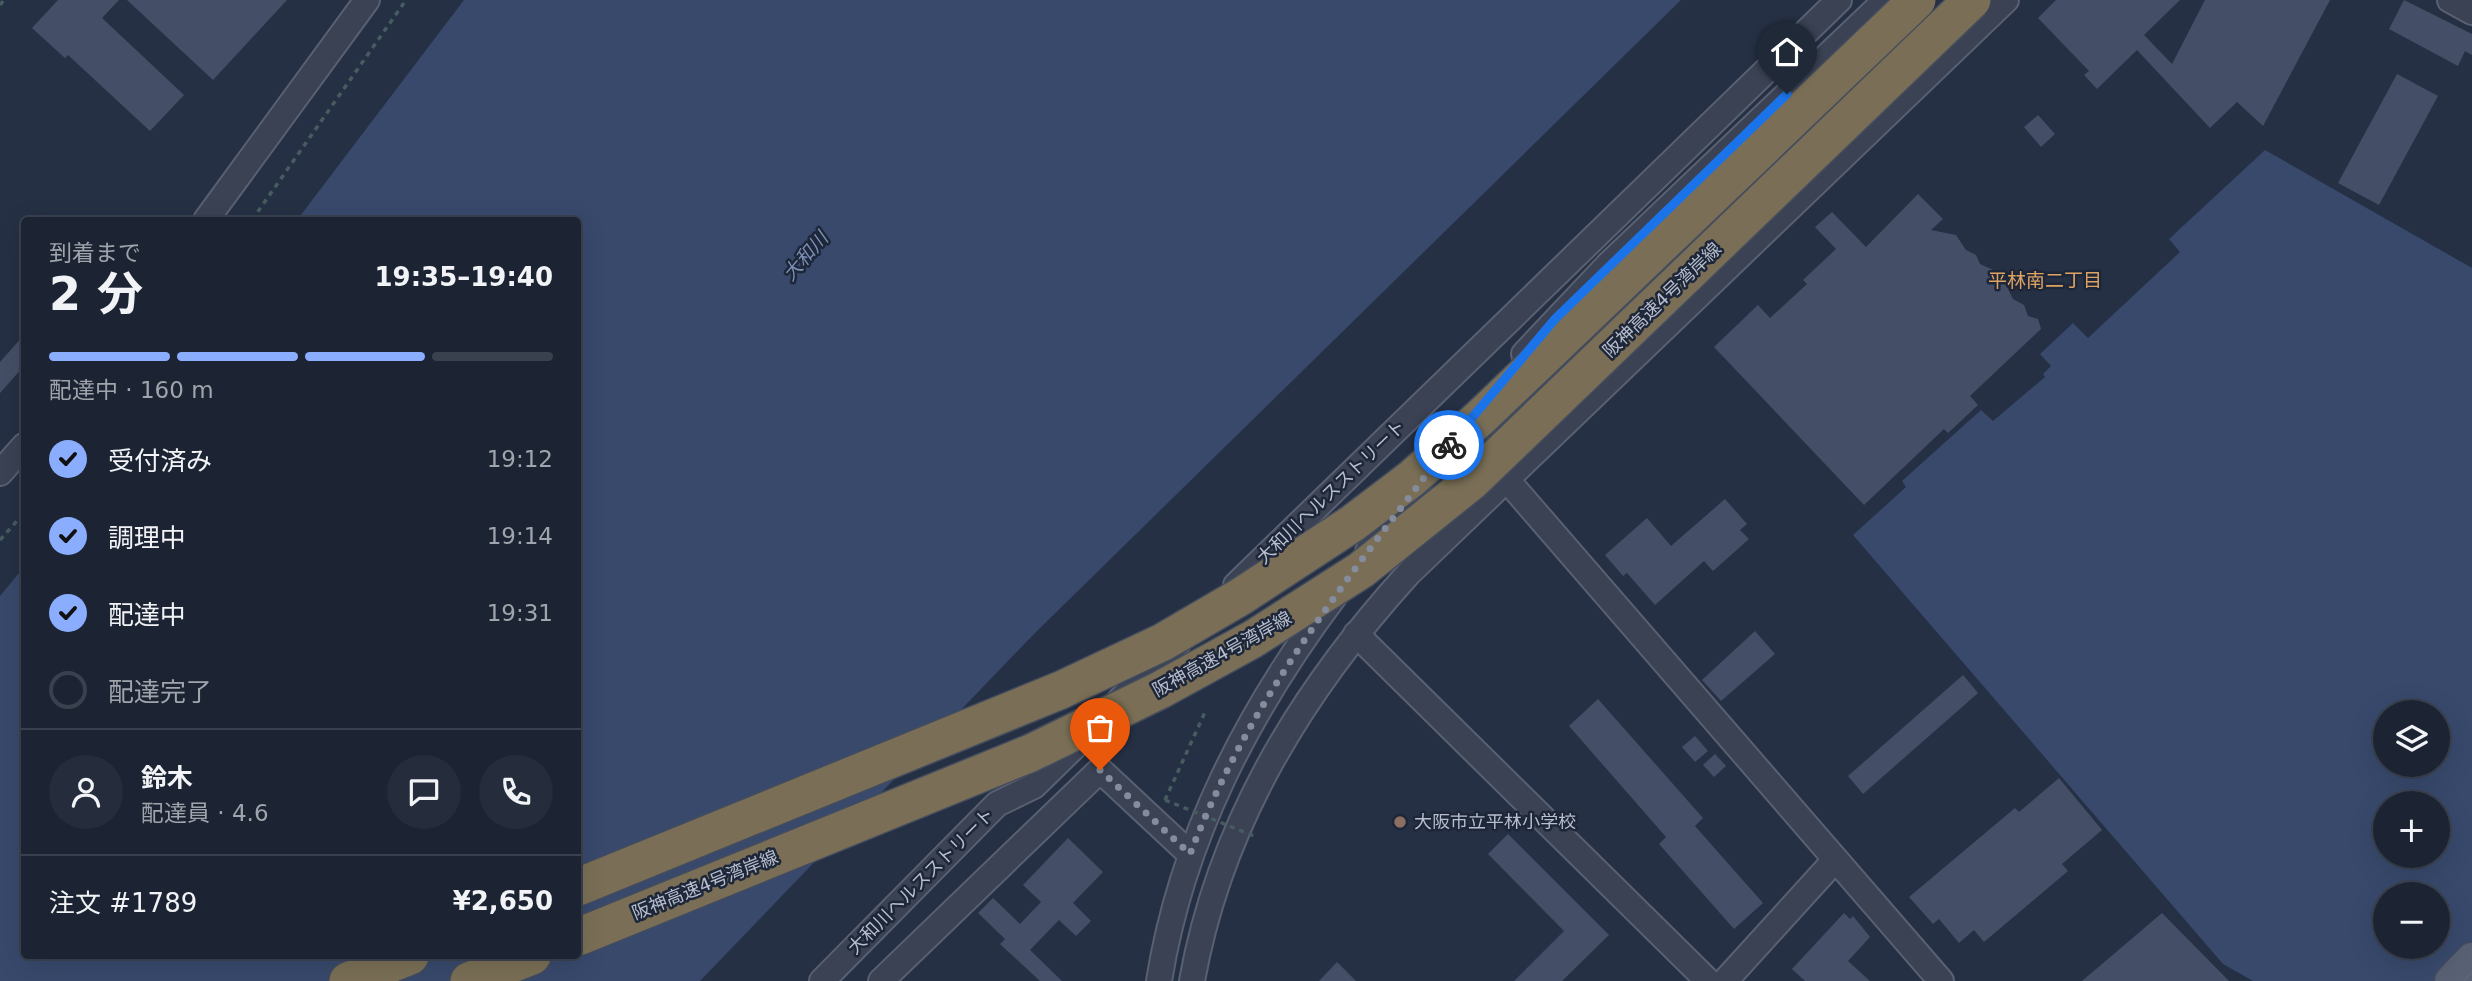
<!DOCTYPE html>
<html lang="ja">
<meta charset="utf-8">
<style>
body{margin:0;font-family:"DejaVu Sans","Noto Sans JP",sans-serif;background:#252c3b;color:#f1f3f6;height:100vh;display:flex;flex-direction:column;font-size:26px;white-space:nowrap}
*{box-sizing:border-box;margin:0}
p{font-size:23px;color:#a0a4ac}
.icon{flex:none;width:38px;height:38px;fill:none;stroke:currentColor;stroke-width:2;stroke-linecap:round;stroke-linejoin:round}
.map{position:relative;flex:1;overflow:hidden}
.side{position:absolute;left:21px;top:217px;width:560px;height:742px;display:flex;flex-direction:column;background:#1c2433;border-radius:7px;box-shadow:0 7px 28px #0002,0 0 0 2px #3a414e}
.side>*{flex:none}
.tools{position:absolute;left:2373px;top:700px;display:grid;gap:14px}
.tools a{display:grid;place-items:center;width:77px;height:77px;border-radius:50%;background:#1c2433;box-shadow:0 7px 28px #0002,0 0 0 2px #3a414e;font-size:35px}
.pin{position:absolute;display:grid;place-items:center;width:60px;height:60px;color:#fff;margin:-72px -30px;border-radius:50% 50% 50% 0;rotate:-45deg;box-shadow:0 0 7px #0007}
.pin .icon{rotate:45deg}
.courier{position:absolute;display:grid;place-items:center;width:70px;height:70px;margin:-35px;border:5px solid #1a73e8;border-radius:50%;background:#fff;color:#222;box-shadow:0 2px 9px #0007}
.head em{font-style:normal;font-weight:700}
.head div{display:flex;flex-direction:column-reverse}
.head{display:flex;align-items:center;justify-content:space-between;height:119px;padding:0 28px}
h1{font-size:46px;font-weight:700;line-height:52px}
.bar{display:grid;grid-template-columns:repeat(4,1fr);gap:10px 7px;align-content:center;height:84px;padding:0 28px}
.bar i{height:9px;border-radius:5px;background:#3a414e}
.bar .active{background:#8badfe}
.bar p{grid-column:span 4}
.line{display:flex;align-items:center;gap:18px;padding:0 28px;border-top:2px solid #3a414e}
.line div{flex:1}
.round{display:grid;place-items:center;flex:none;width:74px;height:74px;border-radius:37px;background:#252c3b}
ol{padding:0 28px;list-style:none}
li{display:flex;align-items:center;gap:21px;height:77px}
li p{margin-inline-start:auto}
li .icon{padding:7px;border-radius:50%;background:#8badfe;color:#111;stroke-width:4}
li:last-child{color:#a0a4ac}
li i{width:38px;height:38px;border:4px solid #3a414e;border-radius:50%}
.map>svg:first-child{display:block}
</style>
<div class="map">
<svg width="2472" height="981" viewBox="0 0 2472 981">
<rect width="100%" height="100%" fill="#253044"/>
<g fill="#38496c" fill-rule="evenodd">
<path d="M464 0H1681L1034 634 700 981H0V596L24 567V956H578V220H297Z"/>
<path d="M2265 150 2472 268V981H2253L2223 964 1853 535 1906 487 1902 481 1981 410 1993 421 2045 377 2043 374 2051 366 2040 354 2073 323 2088 338 2180 252 2169 239ZM2385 712H2438V765H2385ZM2385 803H2438V856H2385ZM2385 894H2438V947H2385Z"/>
</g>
<g fill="#444f67">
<path d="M58 0H119L102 18 184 95 150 131 68 55 65 58 32 28Z"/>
<path d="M127 0H287L213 80Z"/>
<path d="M2056 0H2180L2144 35 2172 64 2205 0H2330L2263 126 2237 102 2210 128 2137 50 2097 89 2084 75 2089 71 2038 18Z"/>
<path d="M2404 0 2472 34V55L2465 51 2458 66 2389 29Z"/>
<path d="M2397 74 2438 96 2379 205 2338 183Z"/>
<path d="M2038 115 2055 134 2041 147 2024 127Z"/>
<path d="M1918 194 1943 219 1931 230 1956 235 1966 250 1976 255 1980 264 2000 273 2013 299 2024 305 2028 316 2038 319 2041 329 1970 396 1978 405 1948 433 1944 429 1864 505 1714 347 1758 305 1770 318 1807 284 1803 280 1836 249 1815 227 1832 212 1866 247Z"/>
<path d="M24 335V366L0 393V362Z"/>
<path d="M1725 499 1747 524 1740 530 1749 539 1713 571 1704 561 1655 605 1627 573 1623 576 1605 555 1647 518 1671 546Z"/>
<path d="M1755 631 1775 654 1721 701 1702 680Z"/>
<path d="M1963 675 1978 693 1863 794 1848 776Z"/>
<path d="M1598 699 1703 818 1695 826 1763 903 1734 929 1659 844 1666 837 1569 726Z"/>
<path d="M1695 736 1708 751 1695 762 1682 747Z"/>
<path d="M1715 754 1726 766 1714 777 1703 765Z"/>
<path d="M2059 778 2102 830 2062 864 2068 871 1984 942 1974 930 1959 943 1939 919 1933 924 1909 897 2015 808 2019 812Z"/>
<path d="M1508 834 1609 935 1562 981H1514L1564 931 1488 854Z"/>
<path d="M1068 838 1103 872 1073 903 1091 921 1076 936 1059 920 1030 950 1062 981H1040L1000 944 1005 939 978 913 993 898 1020 924 1041 902 1023 885Z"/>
<path d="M1844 913 1850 919 1853 916 1870 937 1848 961 1870 981H1805L1792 969Z"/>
<path d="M2162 913 2229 981H2082Z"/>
<path d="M1337 962 1356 981H1319Z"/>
</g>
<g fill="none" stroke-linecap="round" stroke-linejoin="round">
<defs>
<g id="minor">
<path d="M2450 0 2472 12"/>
<path d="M206 220 367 0"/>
<path d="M1524 354 1608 265 1886 0"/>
<path d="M1462 428 1941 981"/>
<path d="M0 473 24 446"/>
<path d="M1368 551 1418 485"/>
<path d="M1236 585 1839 0"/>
<path d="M1356 634 1708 981"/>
<path d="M1119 701 1178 643"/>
<path d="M822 981 997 804 1034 786 1084 737"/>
<path d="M881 981 1100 770 1190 854"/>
<path d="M1159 981C1182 837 1249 710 1336 594"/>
<path d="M1192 981C1220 824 1302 691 1408 574L2006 0"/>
<path d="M1725 981 1835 860"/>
</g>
<path id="major" d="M2451 981 2472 959"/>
<g id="highway">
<path d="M348 981 410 956"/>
<path d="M469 981 532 956"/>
</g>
</defs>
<use href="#minor" stroke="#586071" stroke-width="28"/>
<use href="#major" stroke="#434b5d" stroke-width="35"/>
<use href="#highway" stroke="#444d5e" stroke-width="40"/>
<g stroke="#465c61" stroke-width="3.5" stroke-dasharray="5 5" stroke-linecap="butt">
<path d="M0 5 4 0"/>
<path d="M252 220 406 0"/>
<path d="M0 540 24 513"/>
<path d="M1165 800 1206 710"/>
</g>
<use href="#minor" stroke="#3a4254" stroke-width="24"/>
<use href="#major" stroke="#586174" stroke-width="32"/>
<use href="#highway" stroke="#7a6f56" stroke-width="37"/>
<path stroke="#5c667b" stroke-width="2" d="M2464 981 2472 972"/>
<defs>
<g id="highway-bridge">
<path d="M578 887 1061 690 1163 642 1240 597 1353 523 1411 479 1481 417 1917 0"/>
<path d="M578 937 1031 753 1160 690 1253 639 1361 570 1472 481 1972 0"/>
</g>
</defs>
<use href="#highway-bridge" stroke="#444d5e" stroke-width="40" stroke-linecap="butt"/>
<path stroke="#465c61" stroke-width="3.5" stroke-dasharray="5 5" stroke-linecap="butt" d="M1165 800 1254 836"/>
<use href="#highway-bridge" stroke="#7a6f56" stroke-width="37"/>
</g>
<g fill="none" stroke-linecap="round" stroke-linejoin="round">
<path stroke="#848c9d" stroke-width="7" stroke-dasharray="0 12.6" d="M1100 770 1190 854C1251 696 1348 578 1449 445"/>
<path stroke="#1a73e8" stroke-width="9" d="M1449 445 1555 319 1787 94"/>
</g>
<circle fill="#8d6e63" stroke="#1e2739" stroke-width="2.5" cx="1400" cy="822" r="7"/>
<g text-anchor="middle" stroke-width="5" stroke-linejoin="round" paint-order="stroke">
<g font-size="18" fill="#b7becd" stroke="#1e2739">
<text transform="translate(1662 300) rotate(-44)" y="6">阪神高速4号湾岸線</text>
<text transform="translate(1331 492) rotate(-44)" y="6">大和川ヘルスストリート</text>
<text transform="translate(1222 654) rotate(-29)" y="6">阪神高速4号湾岸線</text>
<text transform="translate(921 881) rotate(-45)" y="6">大和川ヘルスストリート</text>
<text transform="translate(705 885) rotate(-22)" y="6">阪神高速4号湾岸線</text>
</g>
<g font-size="18" fill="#b7becd" stroke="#1e2739" text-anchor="start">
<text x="1414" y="828">大阪市立平林小学校</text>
</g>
<g font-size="19" font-style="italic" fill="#7c90b6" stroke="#1e2739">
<text transform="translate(805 256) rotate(-49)" y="7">大和川</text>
</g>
<g font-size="19" fill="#dda363" stroke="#1e2739">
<text x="2045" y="287">平林南二丁目</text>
</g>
</g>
</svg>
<div class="tools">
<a><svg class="icon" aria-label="layers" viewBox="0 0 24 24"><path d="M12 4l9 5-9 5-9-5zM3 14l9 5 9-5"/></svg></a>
<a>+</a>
<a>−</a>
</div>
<div class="pin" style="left:1100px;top:770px;background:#ea580c"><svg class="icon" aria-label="bag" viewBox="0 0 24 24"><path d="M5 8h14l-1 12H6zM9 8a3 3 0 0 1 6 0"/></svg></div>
<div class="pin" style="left:1787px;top:94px;background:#1f2937"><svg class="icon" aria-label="home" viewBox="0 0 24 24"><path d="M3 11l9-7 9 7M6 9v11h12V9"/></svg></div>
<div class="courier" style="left:1449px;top:445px"><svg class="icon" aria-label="bike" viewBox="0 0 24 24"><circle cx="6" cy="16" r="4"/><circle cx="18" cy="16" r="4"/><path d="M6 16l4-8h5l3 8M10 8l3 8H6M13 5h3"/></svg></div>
<section class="side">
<div class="head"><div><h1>2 分</h1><p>到着まで</p></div><em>19:35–19:40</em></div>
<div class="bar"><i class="active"></i><i class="active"></i><i class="active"></i><i></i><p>配達中 · 160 m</p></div>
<ol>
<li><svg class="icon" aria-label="check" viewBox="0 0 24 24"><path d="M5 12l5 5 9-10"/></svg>受付済み<p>19:12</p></li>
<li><svg class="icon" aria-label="check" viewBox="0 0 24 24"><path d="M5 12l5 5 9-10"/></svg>調理中<p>19:14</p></li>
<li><svg class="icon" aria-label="check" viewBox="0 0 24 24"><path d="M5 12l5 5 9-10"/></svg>配達中<p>19:31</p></li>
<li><i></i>配達完了</li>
</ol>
<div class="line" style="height:126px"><a class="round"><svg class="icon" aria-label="person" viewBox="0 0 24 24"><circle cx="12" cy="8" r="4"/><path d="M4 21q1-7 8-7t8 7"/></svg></a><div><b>鈴木</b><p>配達員 · 4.6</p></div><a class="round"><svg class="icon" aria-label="chat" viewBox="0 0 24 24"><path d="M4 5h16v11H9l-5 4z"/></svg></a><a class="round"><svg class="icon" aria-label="phone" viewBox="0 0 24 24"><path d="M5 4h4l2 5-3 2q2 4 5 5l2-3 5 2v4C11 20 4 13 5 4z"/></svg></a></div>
<div class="line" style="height:91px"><div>注文 #1789</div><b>¥2,650</b></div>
</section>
</div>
